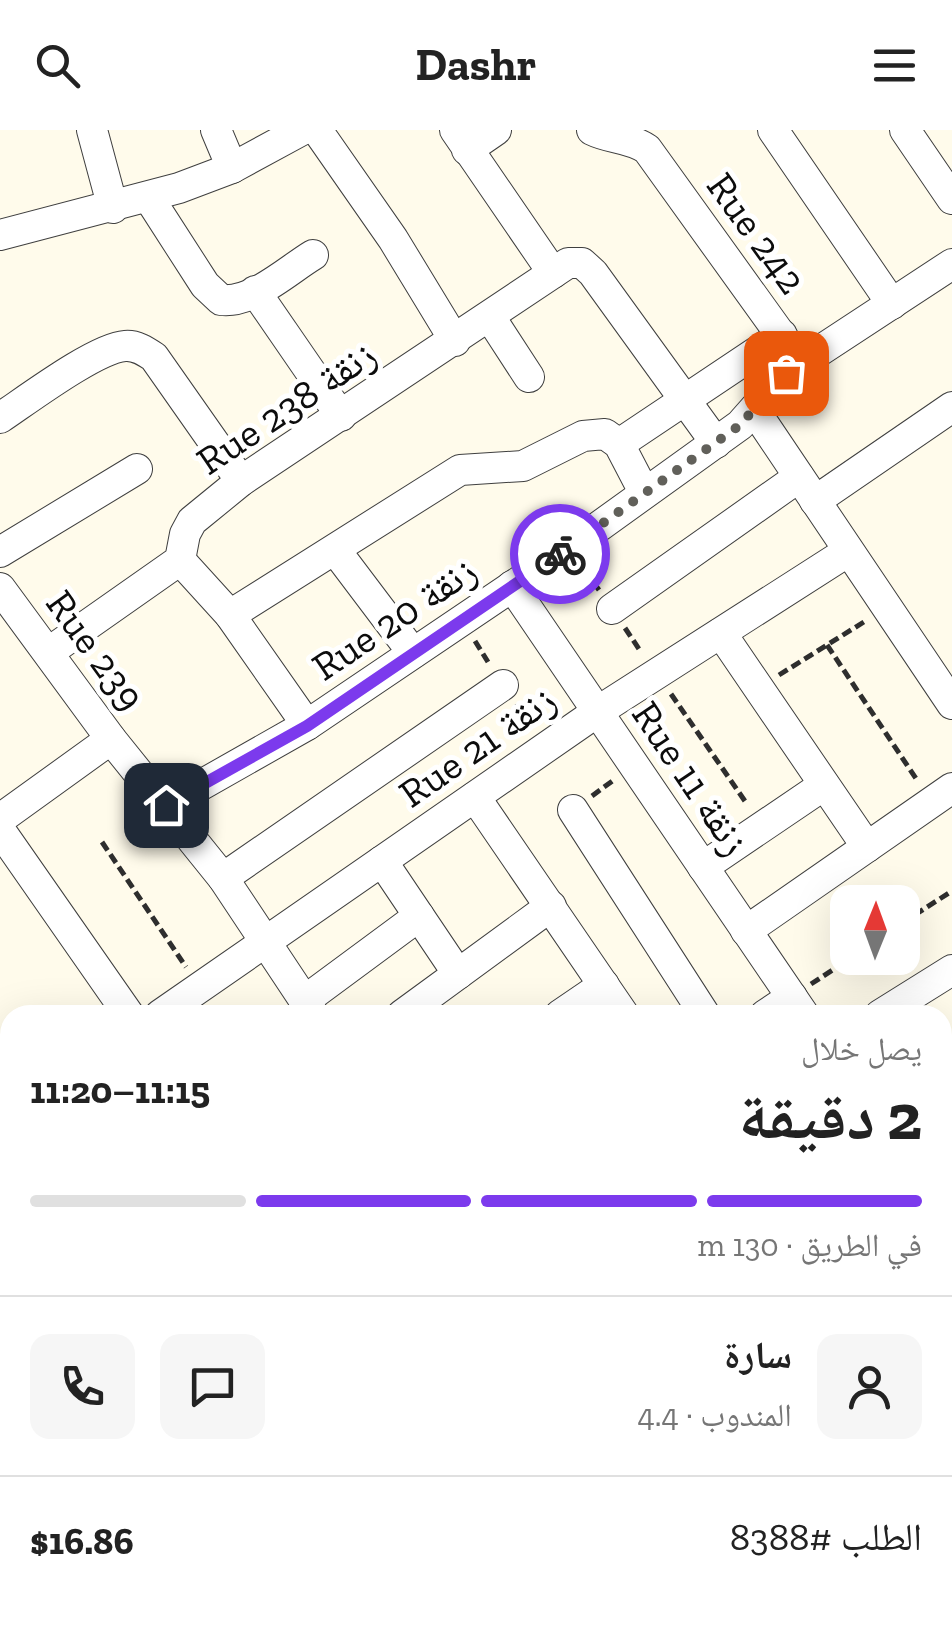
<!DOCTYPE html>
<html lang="ar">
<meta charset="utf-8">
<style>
body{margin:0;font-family:"Zilla Slab","Noto Naskh Arabic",serif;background:#f6f6f6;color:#222;direction:rtl;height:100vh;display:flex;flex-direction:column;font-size:38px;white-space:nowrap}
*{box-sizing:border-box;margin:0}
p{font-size:32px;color:#767676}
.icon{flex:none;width:55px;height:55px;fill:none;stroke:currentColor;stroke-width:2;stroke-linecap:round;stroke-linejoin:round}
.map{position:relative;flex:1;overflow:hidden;direction:ltr}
.sheet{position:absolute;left:0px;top:875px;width:952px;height:620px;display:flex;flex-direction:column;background:#fff;border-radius:30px 30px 0 0;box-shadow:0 10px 40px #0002;direction:rtl}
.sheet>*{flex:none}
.needle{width:65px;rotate:1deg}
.fabs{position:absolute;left:830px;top:755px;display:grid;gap:20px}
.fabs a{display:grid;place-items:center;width:90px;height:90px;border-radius:20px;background:#fff;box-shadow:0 10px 40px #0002;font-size:50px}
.pin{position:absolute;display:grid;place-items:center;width:85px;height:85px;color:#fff;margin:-42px;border-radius:20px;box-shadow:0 5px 15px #0006}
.courier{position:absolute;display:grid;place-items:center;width:100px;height:100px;margin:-50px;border:8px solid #7c3aed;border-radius:50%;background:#fff;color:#222;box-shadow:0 2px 12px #0007}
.overview em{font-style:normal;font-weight:800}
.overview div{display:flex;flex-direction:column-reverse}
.overview{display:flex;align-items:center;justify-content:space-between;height:170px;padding:0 30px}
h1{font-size:65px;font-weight:800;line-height:75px}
.bar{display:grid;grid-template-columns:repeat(4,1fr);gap:15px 10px;align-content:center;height:120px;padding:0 30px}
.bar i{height:12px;border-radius:8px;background:#e0e0e0}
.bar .on{background:#7c3aed}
.bar p{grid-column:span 4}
.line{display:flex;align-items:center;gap:25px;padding:0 30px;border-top:2px solid #e0e0e0}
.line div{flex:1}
.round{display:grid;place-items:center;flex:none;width:105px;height:105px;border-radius:20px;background:#f6f6f6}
header{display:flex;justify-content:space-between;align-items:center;height:130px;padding:0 30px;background:#fff;font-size:45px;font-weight:800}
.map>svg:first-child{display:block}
</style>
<header><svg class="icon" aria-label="menu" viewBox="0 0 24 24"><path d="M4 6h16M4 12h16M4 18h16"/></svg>Dashr<svg class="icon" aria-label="search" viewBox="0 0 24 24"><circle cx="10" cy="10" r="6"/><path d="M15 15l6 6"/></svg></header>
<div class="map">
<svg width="952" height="1495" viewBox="0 0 952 1495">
<rect width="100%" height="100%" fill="#fffbeb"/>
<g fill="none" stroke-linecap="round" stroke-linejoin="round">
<defs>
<g id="minor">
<path d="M92 0 113 78"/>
<path d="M216 0 232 38"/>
<path d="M317 0 393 109 455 211"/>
<path d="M455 0 553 143"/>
<path d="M592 0C610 9 629 7 647 19L801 233"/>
<path d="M773 0 892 174"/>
<path d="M905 0 952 69"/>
<path d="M467 20 496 0"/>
<path d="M149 68 205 155 221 170C252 174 288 140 313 125"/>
<path d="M0 105 179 58 232 38 302 0"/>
<path d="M255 161 341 286"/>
<path d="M490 187 529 247"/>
<path d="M755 281 952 574"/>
<path d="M0 288C27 270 96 218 125 216 136 215 145 221 154 227L241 351"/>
<path d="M619 314 782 205"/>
<path d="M815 371 952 277"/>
<path d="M336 421 413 523"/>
<path d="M0 422 137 339"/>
<path d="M180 430 230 485 307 595"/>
<path d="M512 456 804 885"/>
<path d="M0 458 111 609 223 748 314 885"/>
<path d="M612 479 799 347"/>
<path d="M230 485 460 340 523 336 583 306 605 304 619 314 644 362"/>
<path d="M721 503 867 717"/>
<path d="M49 522 180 430 185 404 192 391 241 351 568 133H582L593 143 716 313"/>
<path d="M475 667 624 885"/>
<path d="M166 675 307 595 569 418 740 295 786 243 952 134"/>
<path d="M573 680 705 885"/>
<path d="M0 689 111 609"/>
<path d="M0 700 129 885"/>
<path d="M382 731 458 844"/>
<path d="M703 737 824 655"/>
<path d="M223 748 503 555"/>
<path d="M746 801 952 658"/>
<path d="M304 871 419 786"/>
<path d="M160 885 597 582 847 422"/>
<path d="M402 885 551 776"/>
<path d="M560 885 604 855"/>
<path d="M765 885 792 867"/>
<path d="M880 885 952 840"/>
<path d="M942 1087 952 1101"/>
<path d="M0 1144 10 1137"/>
<path d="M942 1177 952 1191"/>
<path d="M0 1257 10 1273"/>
<path d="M942 1375 952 1368"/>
<path d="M942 1450 952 1464"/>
<path d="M154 1485 161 1495"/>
<path d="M776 1485 783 1495"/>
<path d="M95 1495 109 1485"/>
<path d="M395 1495 410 1485"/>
<path d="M465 1495 480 1485"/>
</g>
</defs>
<use href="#minor" stroke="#3f3f3f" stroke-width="32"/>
<g stroke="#2e2e2e" stroke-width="5" stroke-dasharray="10 5" stroke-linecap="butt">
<path d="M585 441 599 460"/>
<path d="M625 498 641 522"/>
<path d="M475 511 488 532"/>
<path d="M827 515 917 650"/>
<path d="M779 545 867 490"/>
<path d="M671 564 747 674"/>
<path d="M516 574 532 599"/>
<path d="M592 666 615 649"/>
<path d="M102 712 186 837"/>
<path d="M902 793 952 761"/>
<path d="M811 854 851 828"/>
</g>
<use href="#minor" stroke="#fff" stroke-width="30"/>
</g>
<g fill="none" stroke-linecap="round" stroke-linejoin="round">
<path stroke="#61605a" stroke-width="10" stroke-dasharray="0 18" d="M560 424 740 295 786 243"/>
<path stroke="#7c3aed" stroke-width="12" d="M166 675 307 596 560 424"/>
</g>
<g text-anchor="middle" stroke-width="10" stroke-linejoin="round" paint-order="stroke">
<g font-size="40" fill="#0c0c0c" stroke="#fff">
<text transform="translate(757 103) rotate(54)" y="14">Rue 242</text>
<text transform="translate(286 277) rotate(-34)" y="14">Rue 238 زنقة</text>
<text transform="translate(394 488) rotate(-34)" y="14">Rue 20 زنقة</text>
<text transform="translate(96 520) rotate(54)" y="14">Rue 239</text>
<text transform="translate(477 616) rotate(-35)" y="14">Rue 21 زنقة</text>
<text transform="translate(691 648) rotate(56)" y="14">Rue 11 زنقة</text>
</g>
</g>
</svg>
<div class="fabs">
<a><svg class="needle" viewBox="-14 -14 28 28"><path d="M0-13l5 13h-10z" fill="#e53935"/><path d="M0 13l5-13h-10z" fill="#767676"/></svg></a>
</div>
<div class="pin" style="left:786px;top:243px;background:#ea580c"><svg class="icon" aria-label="bag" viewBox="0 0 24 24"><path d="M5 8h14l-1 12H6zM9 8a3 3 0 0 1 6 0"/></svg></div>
<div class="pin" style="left:166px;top:675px;background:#1f2937"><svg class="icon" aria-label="home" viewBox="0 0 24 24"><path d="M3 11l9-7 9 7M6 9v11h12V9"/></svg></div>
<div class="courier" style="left:560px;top:424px"><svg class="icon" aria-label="bike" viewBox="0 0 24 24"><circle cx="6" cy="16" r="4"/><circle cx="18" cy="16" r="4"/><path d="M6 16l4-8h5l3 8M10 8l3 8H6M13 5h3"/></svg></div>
<section class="sheet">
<div class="overview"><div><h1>2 دقيقة</h1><p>يصل خلال</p></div><em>11:15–11:20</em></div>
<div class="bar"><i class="on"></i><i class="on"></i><i class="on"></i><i></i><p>في الطريق · 130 m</p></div>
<div class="line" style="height:180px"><a class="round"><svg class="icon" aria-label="person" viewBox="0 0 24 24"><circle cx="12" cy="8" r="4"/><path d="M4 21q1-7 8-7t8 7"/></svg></a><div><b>سارة</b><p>المندوب · 4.4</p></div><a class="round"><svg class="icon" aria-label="chat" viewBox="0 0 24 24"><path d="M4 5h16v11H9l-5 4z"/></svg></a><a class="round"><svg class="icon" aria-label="phone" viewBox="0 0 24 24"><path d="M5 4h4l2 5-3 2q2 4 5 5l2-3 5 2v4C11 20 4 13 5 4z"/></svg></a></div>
<div class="line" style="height:130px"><div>الطلب #8388</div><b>$16.86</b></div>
</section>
</div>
